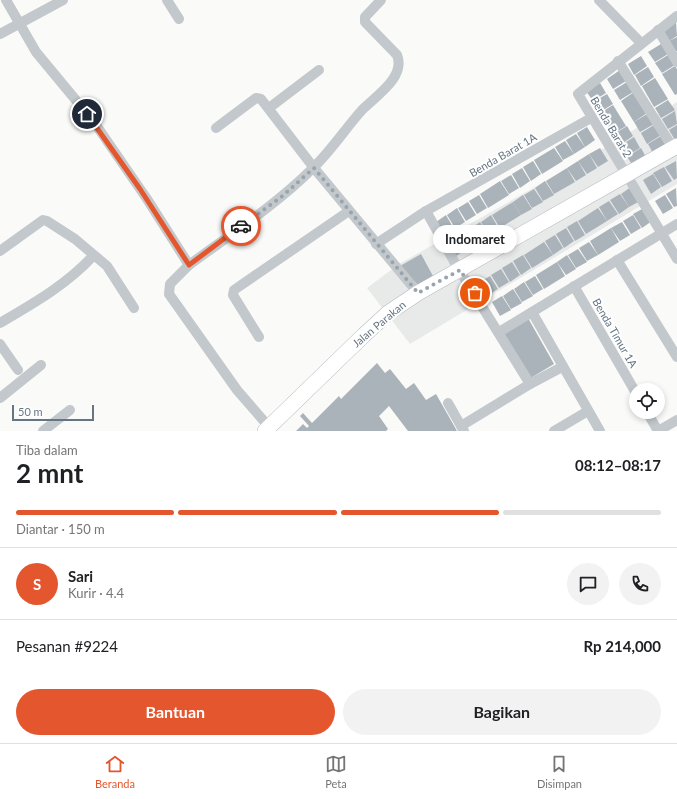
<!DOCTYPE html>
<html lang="id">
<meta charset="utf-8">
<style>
body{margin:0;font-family:Lato,sans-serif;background:#f2f2f2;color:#202124;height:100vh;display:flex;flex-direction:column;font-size:15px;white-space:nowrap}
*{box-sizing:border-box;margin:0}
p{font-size:13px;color:#757577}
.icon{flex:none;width:22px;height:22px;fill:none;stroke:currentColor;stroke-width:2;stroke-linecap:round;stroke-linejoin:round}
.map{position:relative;height:431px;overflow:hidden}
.sheet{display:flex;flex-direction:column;background:#fff;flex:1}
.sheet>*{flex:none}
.controls{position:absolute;left:629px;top:383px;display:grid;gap:8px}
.controls a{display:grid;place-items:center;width:36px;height:36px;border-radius:50%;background:#fff;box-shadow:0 2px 6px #0003;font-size:20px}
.scale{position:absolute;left:12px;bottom:10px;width:82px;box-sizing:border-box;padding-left:4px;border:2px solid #657683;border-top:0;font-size:11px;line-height:14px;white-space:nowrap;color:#657683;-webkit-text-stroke:3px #fff;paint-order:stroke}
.pin{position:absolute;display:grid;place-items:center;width:34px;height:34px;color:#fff;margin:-17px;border:2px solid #fff;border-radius:50%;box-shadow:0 1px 4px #0007}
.courier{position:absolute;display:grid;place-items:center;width:40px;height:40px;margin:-20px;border:3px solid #e4572e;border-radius:50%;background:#fff;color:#222;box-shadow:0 1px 5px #0007}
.bubble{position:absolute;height:28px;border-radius:14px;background:#fff;box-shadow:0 2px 6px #0003;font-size:13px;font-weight:700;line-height:28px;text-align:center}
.head em{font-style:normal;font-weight:700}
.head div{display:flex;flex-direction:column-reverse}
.head{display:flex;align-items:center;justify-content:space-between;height:68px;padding:0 16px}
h1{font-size:26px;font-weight:700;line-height:30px}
.bar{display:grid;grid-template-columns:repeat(4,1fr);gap:6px 4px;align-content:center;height:48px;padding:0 16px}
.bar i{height:5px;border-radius:3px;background:#e0e0e0}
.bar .on{background:#e4572e}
.bar p{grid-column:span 4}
.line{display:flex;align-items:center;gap:10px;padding:0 16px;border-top:1px solid #e0e0e0}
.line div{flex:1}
.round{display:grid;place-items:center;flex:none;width:42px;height:42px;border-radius:21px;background:#f2f2f2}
.action{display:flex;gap:8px;margin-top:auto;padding:8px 16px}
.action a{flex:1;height:46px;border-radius:24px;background:#e4572e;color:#fff;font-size:16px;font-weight:700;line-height:46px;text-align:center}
.action a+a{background:#f2f2f2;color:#202124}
.dock{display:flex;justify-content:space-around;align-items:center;height:56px;border-top:1px solid #e0e0e0;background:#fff;font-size:11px;color:#757577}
.dock a{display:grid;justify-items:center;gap:2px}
.dock .on{color:#e4572e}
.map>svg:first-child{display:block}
</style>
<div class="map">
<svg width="677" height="431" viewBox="0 0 677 431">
<rect width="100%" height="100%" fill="#fafaf8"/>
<path fill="#e8e9e9" d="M677 102V184L410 344 367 288 399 264 613 143Z"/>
<g fill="#aab3b9">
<path d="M676 22 677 36 669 41 663 30Z"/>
<path d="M677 37V51H676L669 41Z"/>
<path d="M661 44 668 54 655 62 648 52Z"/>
<path d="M668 55 675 65 662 73 655 63Z"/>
<path d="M641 56 647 66 634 75 628 64Z"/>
<path d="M675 66 677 69V94L675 95 662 74Z"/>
<path d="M648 67 654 77 641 86 635 75Z"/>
<path d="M620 70 626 81 613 89 607 79Z"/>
<path d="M655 78 668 99 654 107 642 86Z"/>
<path d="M627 82 633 92 620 100 614 90Z"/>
<path d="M600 83 606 93 593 101 586 91Z"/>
<path d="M634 92 647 113 634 122 621 101Z"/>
<path d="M607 94 613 104 600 112 593 102Z"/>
<path d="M668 100 675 110 661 118 655 108Z"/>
<path d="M613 105 626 126 613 134 600 113Z"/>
<path d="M675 111 677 124 668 129 662 119Z"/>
<path d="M647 114 654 124 640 132 634 122Z"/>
<path d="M654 125 661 135 647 144 641 133Z"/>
<path d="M677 125V139L675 140 669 130Z"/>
<path d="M627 126 633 136 620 145 614 134Z"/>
<path d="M587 127 595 140 585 147 577 133Z"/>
<path d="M576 134 585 147 574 154 566 140Z"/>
<path d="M661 136 668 146 654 155 648 144Z"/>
<path d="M634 137 640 148 627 156 620 146Z"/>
<path d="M565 141 574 154 563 160 555 147Z"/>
<path d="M554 148 563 161 542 174 534 160Z"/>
<path d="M600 148 608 161 598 167 589 154Z"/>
<path d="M641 148 647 159 634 167 627 157Z"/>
<path d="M589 154 597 168 587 174 578 161Z"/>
<path d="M533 161 541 174 531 181 523 167Z"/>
<path d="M578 161 586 175 576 181 567 168Z"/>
<path d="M676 161 677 178 674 180 665 167Z"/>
<path d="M664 167 672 181 662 187 653 173Z"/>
<path d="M522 168 530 181 520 188 512 174Z"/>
<path d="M567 168 575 182 554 194 546 181Z"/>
<path d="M653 174 661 187 651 194 643 180Z"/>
<path d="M511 175 519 188 509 194 501 181Z"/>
<path d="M500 181 509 195 488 208 480 194Z"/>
<path d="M545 181 554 195 543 201 535 188Z"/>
<path d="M631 187 640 201 629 207 621 194Z"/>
<path d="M676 188 677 206 674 207 666 194Z"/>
<path d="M534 189 543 202 532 208 524 195Z"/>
<path d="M620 194 629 207 619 214 610 200Z"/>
<path d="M479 195 487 208 477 214 469 201Z"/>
<path d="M523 195 532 209 521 215 513 202Z"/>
<path d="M665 195 673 208 663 214 655 201Z"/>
<path d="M609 201 618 214 607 221 599 207Z"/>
<path d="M468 202 476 215 466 221 458 208Z"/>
<path d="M513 202 521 215 500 228 492 215Z"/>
<path d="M457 208 465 222 455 228 447 215Z"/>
<path d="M598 208 607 221 586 234 578 221Z"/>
<path d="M644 208 652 221 642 228 633 214Z"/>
<path d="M446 215 454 229 444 235 436 222Z"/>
<path d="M491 215 499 229 489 235 481 222Z"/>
<path d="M633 215 641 228 631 234 623 221Z"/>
<path d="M577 221 585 235 575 241 567 227Z"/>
<path d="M480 222 489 236 478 242 470 229Z"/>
<path d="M622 222 630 235 620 241 611 228Z"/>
<path d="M566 228 574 241 564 248 556 234Z"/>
<path d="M611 228 619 242 598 255 590 241Z"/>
<path d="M469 229 478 243 467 249 459 235Z"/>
<path d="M555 235 563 248 553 255 545 241Z"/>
<path d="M458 236 467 249 456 256 448 242Z"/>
<path d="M544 242 553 255 532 268 524 255Z"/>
<path d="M589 242 598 255 587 261 579 248Z"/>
<path d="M578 249 587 262 576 268 568 255Z"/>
<path d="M421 254 433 276 418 285 400 266Z"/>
<path d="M523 255 531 268 521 275 513 261Z"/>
<path d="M567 255 576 269 566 275 557 262Z"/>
<path d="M512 262 520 275 510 282 502 268Z"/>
<path d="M557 262 565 276 544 289 536 275Z"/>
<path d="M501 269 509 282 499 288 491 275Z"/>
<path d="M490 276 498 289 488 295 480 282Z"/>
<path d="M535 276 543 289 533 295 525 282Z"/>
<path d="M524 282 533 296 522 302 514 289Z"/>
<path d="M513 289 522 303 511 309 503 296Z"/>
<path d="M502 296 511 310 500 316 492 302Z"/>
<path d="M528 318 554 364 529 379 504 333Z"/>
<path d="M377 363 385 373 390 369 406 389 414 383 426 400 436 394 457 431H408L389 406 379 416 388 429 386 431H296L303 424 307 428 309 426 300 416 303 413 312 423 339 396 341 399Z"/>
</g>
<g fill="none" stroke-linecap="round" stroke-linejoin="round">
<defs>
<path id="secondary" d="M265 431 364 335 388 313 418 293 677 146"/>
</defs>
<use href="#secondary" stroke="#b3babf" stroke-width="16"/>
<g stroke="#c3c8cc" stroke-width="10">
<path d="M6 0 36 52 94 122 147 199 189 265 170 284 169 294 237 390 269 427"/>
<path d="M167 0 179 19"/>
<path d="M599 0 641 43"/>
<path d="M677 16 578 94 677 259"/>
<path d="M658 30 677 62"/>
<path d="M0 34 63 0"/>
<path d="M618 61 673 148"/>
<path d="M269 108 319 70"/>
<path d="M216 128 256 98 261 99 314 168 418 293"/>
<path d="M426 211 455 263 530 384 562 367"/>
<path d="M376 244 426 211 591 118"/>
<path d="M0 251 43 220 47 221 75 239 107 266 134 308"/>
<path d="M617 260 677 357"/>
<path d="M189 265C231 234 276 205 313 168 331 151 345 129 362 110 376 96 406 77 397 55L365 22V17L381 0"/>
<path d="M574 286 636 393"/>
<path d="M532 312 600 431"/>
<path d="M0 323C34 303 66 285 93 256"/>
<path d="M499 332 677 224"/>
<path d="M259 337 233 295 234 290 349 211"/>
<path d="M0 344 18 370"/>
<path d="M0 398 41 365"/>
<path d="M448 403 461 426"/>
<path d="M647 412 658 431"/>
<path d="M43 431 70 410"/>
<path d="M464 431 461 426 530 384"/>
<path d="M554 431 588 411"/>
<path d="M658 431 677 420"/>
</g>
<use href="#secondary" stroke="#fff" stroke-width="15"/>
</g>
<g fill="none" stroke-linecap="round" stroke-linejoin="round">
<path stroke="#99a4ac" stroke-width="4" stroke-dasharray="0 7.2" d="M241 226 280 198 314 168 418 293 460 270 475 293"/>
<path stroke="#e4572e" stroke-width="5" d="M87 114 140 189 189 265 241 226"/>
</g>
<g text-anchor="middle" stroke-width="4" stroke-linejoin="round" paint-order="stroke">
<g font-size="11" fill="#657683" stroke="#fff">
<text transform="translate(611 127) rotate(59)" y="4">Benda Barat 2</text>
<text transform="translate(503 155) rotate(-30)" y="4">Benda Barat 1A</text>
<text transform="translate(379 324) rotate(-40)" y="4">Jalan Parakan</text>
<text transform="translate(615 333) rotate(60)" y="4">Benda Timur 1A</text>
</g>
</g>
</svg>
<div class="controls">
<a><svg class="icon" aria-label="locate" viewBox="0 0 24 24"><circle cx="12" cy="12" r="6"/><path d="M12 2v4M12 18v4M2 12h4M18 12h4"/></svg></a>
</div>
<div class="scale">50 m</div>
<div class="pin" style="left:475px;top:293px;background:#ea580c"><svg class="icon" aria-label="bag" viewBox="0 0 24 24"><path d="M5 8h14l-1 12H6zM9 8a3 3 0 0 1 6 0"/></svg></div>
<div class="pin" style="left:87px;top:114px;background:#1f2937"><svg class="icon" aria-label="home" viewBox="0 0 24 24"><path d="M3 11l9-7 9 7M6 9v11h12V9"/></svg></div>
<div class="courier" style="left:241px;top:226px"><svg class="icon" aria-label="car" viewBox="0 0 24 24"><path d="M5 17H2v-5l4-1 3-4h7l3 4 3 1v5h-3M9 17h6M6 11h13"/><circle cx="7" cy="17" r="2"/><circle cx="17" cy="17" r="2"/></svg></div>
<div class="bubble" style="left:433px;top:225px;width:84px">Indomaret</div>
</div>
<section class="sheet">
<div class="head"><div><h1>2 mnt</h1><p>Tiba dalam</p></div><em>08:12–08:17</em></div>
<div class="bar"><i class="on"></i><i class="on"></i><i class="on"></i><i></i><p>Diantar · 150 m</p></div>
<div class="line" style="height:72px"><b class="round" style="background:#e4572e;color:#fff">S</b><div><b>Sari</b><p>Kurir · 4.4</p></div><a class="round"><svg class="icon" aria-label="chat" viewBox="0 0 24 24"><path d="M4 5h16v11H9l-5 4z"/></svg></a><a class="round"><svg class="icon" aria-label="phone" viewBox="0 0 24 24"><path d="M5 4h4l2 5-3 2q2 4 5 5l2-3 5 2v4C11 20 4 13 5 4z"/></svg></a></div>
<div class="line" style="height:52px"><div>Pesanan #9224</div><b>Rp 214,000</b></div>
<div class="action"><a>Bantuan</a><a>Bagikan</a></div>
</section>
<nav class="dock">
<a class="on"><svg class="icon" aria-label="home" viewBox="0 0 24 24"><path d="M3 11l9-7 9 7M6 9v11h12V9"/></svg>Beranda</a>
<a><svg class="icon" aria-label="map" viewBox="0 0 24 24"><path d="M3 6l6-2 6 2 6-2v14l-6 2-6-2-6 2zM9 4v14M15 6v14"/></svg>Peta</a>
<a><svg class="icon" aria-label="saved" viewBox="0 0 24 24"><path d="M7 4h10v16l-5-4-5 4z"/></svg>Disimpan</a>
</nav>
